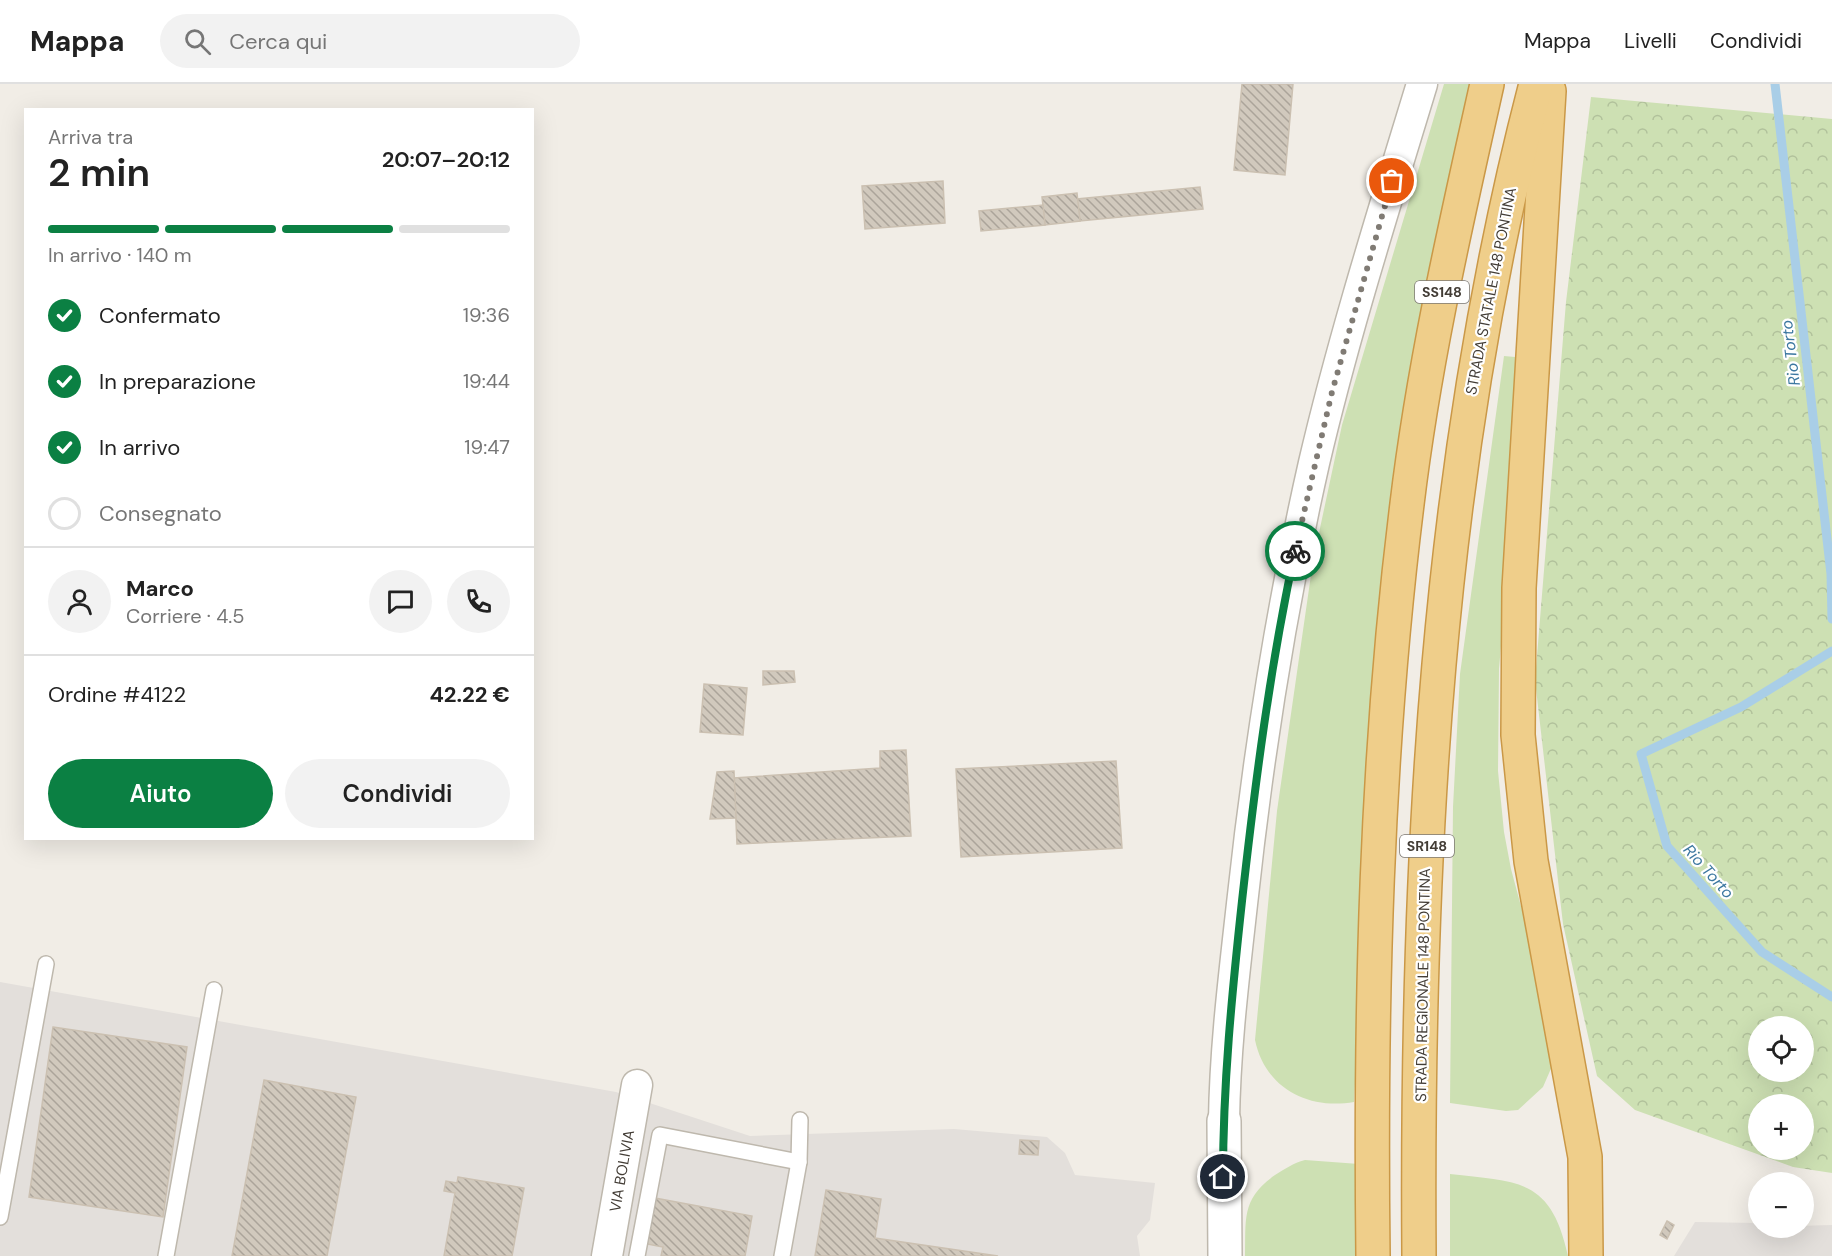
<!DOCTYPE html>
<html lang="it">
<meta charset="utf-8">
<style>
body{margin:0;font-family:"DM Sans",sans-serif;background:#f2f2f2;color:#222;height:100vh;display:flex;flex-direction:column;font-size:22px;white-space:nowrap}
*{box-sizing:border-box;margin:0}
p{font-size:20px;color:#767676}
.icon{flex:none;width:33px;height:33px;fill:none;stroke:currentColor;stroke-width:2;stroke-linecap:round;stroke-linejoin:round}
.map{position:relative;flex:1;overflow:hidden}
.details{position:absolute;left:24px;top:24px;width:510px;height:732px;display:flex;flex-direction:column;background:#fff;border-radius:0px;box-shadow:0 6px 24px #0002}
.details>*{flex:none}
.tools{position:absolute;left:1748px;top:932px;display:grid;gap:12px}
.tools a{display:grid;place-items:center;width:66px;height:66px;border-radius:50%;background:#fff;box-shadow:0 6px 24px #0002;font-size:30px}
.pin{position:absolute;display:grid;place-items:center;width:51px;height:51px;color:#fff;margin:-26px;border:3px solid #fff;border-radius:50%;box-shadow:0 2px 6px #0007}
.courier{position:absolute;display:grid;place-items:center;width:60px;height:60px;margin:-30px;border:4px solid #0b8043;border-radius:50%;background:#fff;color:#222;box-shadow:0 2px 8px #0007}
.headline em{font-style:normal;font-weight:600}
.headline div{display:flex;flex-direction:column-reverse}
.headline{display:flex;align-items:center;justify-content:space-between;height:102px;padding:0 24px}
h1{font-size:39px;font-weight:600;line-height:45px}
.bar{display:grid;grid-template-columns:repeat(4,1fr);gap:9px 6px;align-content:center;height:72px;padding:0 24px}
.bar i{height:8px;border-radius:4px;background:#e0e0e0}
.bar .current{background:#0b8043}
.bar p{grid-column:span 4}
.line{display:flex;align-items:center;gap:15px;padding:0 24px;border-top:2px solid #e0e0e0}
.line div{flex:1}
.round{display:grid;place-items:center;flex:none;width:63px;height:63px;border-radius:32px;background:#f2f2f2}
ol{padding:0 24px;list-style:none}
li{display:flex;align-items:center;gap:18px;height:66px}
li p{margin-inline-start:auto}
li .icon{padding:6px;border-radius:50%;background:#0b8043;color:#fff;stroke-width:4}
li:last-child{color:#767676}
li i{width:33px;height:33px;border:3px solid #e0e0e0;border-radius:50%}
.action{display:flex;gap:12px;margin-top:auto;padding:12px 24px}
.action a{flex:1;height:69px;border-radius:36px;background:#0b8043;color:#fff;font-size:24px;font-weight:600;line-height:69px;text-align:center}
.action a+a{background:#f2f2f2;color:#222}
header{display:flex;align-items:center;gap:36px;box-sizing:border-box;height:84px;padding:0 30px;background:#fff;border-bottom:2px solid #e0e0e0}
header strong{font-size:28px}
nav{display:flex;gap:33px;margin-inline-start:auto;font-size:21px}
.search{width:420px;height:54px;background:#f2f2f2;display:flex;align-items:center;gap:15px;box-sizing:border-box;padding:0 21px;border-radius:33px;color:#767676;font-size:22px}
.map>svg:first-child{display:block}
</style>
<header>
<strong>Mappa</strong>
<div class="search"><svg class="icon" aria-label="search" viewBox="0 0 24 24"><circle cx="10" cy="10" r="6"/><path d="M15 15l6 6"/></svg>Cerca qui</div>
<nav><a>Mappa</a><a>Livelli</a><a>Condividi</a></nav>
</header>
<div class="map">
<svg width="1832" height="1172" viewBox="0 0 1832 1172">
<defs>
<pattern id="forest-crowns" width="20" height="18" patternUnits="userSpaceOnUse" patternTransform="scale(1.5)"><rect width="20" height="18" fill="#cde0b3"/><path d="M2 6a3 3 0 1 1 6 0M12 15a3 3 0 1 1 6 0" fill="none" stroke="#b1c19b"/></pattern>
<pattern id="building-back-hatch" width="6" height="6" patternUnits="userSpaceOnUse" patternTransform="scale(1.5)"><rect width="6" height="6" fill="#d1c9bd"/><path d="M-1 5l2 2M0 0l6 6M5-1l2 2" fill="none" stroke="#aba49a"/></pattern>
</defs>
<rect width="100%" height="100%" fill="#f1ede6"/>
<g fill="#e3dfdb">
<path d="M0 898 616 1008 750 1052 954 1045 1047 1053 1065 1069 1075 1091 1155 1099 1150 1136 1137 1152 1140 1172H0Z"/>
<path d="M1695 1138 1758 1139V1143L1832 1141V1172H1674Z"/>
</g>
<g fill="#cde0b3">
<path d="M1444 0H1475L1368 760 1354 1018C1308 1026 1265 1004 1255 956L1277 727 1313 477 1342 341Z"/>
<path d="M1504 272 1526 274 1499 585 1498 687 1504 748 1511 785 1548 923 1556 973 1543 1003 1518 1026 1506 1027 1450 1019 1453 723 1460 590Z"/>
<path d="M1305 1076 1359 1080V1172H1245C1246 1135 1241 1115 1275 1091 1285 1085 1293 1079 1305 1076Z"/>
<path d="M1450 1090C1519 1098 1551 1094 1568 1172H1450Z"/>
</g>
<path fill="url(#forest-crowns)" fill-rule="evenodd" d="M1591 13 1832 35V1089L1793 1083 1635 1026 1597 992 1563 840 1535 596 1566 218ZM1758 942H1803V987H1758ZM1758 1020H1803V1065H1758Z"/>
<g fill="none" stroke-linecap="round" stroke-linejoin="round">
<g stroke="#a9cee7" stroke-width="9">
<path d="M1775 0 1831 490 1832 535"/>
<path d="M1832 567 1741 623 1641 670 1667 762 1762 868 1832 913"/>
</g>
</g>
<g fill="url(#building-back-hatch)" stroke="#cbc0b1" stroke-width="1.5">
<path d="M1242 0H1293L1285 91 1234 86Z"/>
<path d="M943 97 945 139 865 145 862 102Z"/>
<path d="M1200 103 1203 125 1080 137 1077 115Z"/>
<path d="M1077 109 1080 137 1045 141 1042 113Z"/>
<path d="M1043 121 1045 141 981 147 979 127Z"/>
<path d="M763 587H794L795 598 763 601Z"/>
<path d="M704 600 747 604 743 651 700 648Z"/>
<path d="M906 666 911 752 737 760 734 694 880 684V667Z"/>
<path d="M1116 677 1122 764 961 773 956 685Z"/>
<path d="M734 687 736 734 710 735 717 688Z"/>
<path d="M53 943 187 963 163 1133 29 1113Z"/>
<path d="M264 996 356 1013 327 1172H232Z"/>
<path d="M1020 1056 1039 1057 1038 1071 1019 1070Z"/>
<path d="M458 1093 524 1104 512 1172H444L455 1109 444 1107 446 1097 457 1099Z"/>
<path d="M826 1106 881 1115 875 1154 998 1172H815Z"/>
<path d="M655 1114 752 1132 745 1172H661L663 1163 647 1160Z"/>
<path d="M1667 1137 1674 1141 1667 1155 1660 1151Z"/>
</g>
<g fill="none" stroke-linecap="round" stroke-linejoin="round">
<defs>
<g id="service">
<path d="M0 1133 46 880"/>
<path d="M166 1172 214 906"/>
<path d="M637 1172 660 1051 799 1078"/>
<path d="M782 1172 799 1078 800 1036"/>
</g>
<g id="minor">
<path d="M1224 1037C1225 964 1234 892 1242 820 1258 671 1281 525 1314 379 1344 251 1384 125 1422 0"/>
<path d="M607 1172 637 1001"/>
</g>
<path id="tertiary" d="M1224 1037 1225 1172"/>
<g id="trunk">
<path d="M1549 7 1519 504 1518 651 1531 777 1585 1073 1586 1172"/>
<path d="M1373 1172C1370 921 1376 669 1407 420 1424 278 1456 139 1487 0"/>
<path d="M1419 1172C1416 779 1436 382 1536 0"/>
</g>
</defs>
<use href="#service" stroke="#beb8ad" stroke-width="18"/>
<use href="#minor" stroke="#beb8ad" stroke-width="33"/>
<use href="#tertiary" stroke="#beb8ad" stroke-width="36"/>
<use href="#trunk" stroke="#ca9847" stroke-width="36"/>
<use href="#service" stroke="#fff" stroke-width="15"/>
<use href="#minor" stroke="#fff" stroke-width="30"/>
<use href="#tertiary" stroke="#fff" stroke-width="33"/>
<use href="#trunk" stroke="#efce8a" stroke-width="33"/>
</g>
<g fill="none" stroke-linecap="round" stroke-linejoin="round">
<path stroke="#807b74" stroke-width="6" stroke-dasharray="0 10.8" d="M1295 467 1332 308 1392 97"/>
<path stroke="#0b8043" stroke-width="8" d="M1223 1093C1223 1000 1232 909 1242 817 1255 700 1270 583 1295 467"/>
</g>
<g text-anchor="middle" stroke-width="4.5" stroke-linejoin="round" paint-order="stroke">
<g fill="#fff" stroke="#7b7772" stroke-width="1.5">
<rect x="1415" y="197" width="54" height="22" rx="4.5"/>
<rect x="1400" y="751" width="54" height="22" rx="4.5"/>
</g>
<g font-size="14" font-weight="bold" fill="#433d36">
<text x="1442" y="213">SS148</text>
<text x="1427" y="767">SR148</text>
</g>
<g font-size="15" fill="#433d36" stroke="#fff">
<text transform="translate(1491 207) rotate(-79)" y="5">STRADA STATALE 148 PONTINA</text>
<text transform="translate(1423 901) rotate(-89)" y="5">STRADA REGIONALE 148 PONTINA</text>
<text transform="translate(622 1087) rotate(-80)" y="5">VIA BOLIVIA</text>
</g>
<g font-size="16" font-style="italic" fill="#3d78a1" stroke="#fff">
<text transform="translate(1790 269) rotate(-97)" y="6">Rio Torto</text>
<text transform="translate(1709 787) rotate(48)" y="6">Rio Torto</text>
</g>
</g>
</svg>
<div class="tools">
<a><svg class="icon" aria-label="locate" viewBox="0 0 24 24"><circle cx="12" cy="12" r="6"/><path d="M12 2v4M12 18v4M2 12h4M18 12h4"/></svg></a>
<a>+</a>
<a>−</a>
</div>
<div class="pin" style="left:1392px;top:97px;background:#ea580c"><svg class="icon" aria-label="bag" viewBox="0 0 24 24"><path d="M5 8h14l-1 12H6zM9 8a3 3 0 0 1 6 0"/></svg></div>
<div class="pin" style="left:1223px;top:1093px;background:#1f2937"><svg class="icon" aria-label="home" viewBox="0 0 24 24"><path d="M3 11l9-7 9 7M6 9v11h12V9"/></svg></div>
<div class="courier" style="left:1295px;top:467px"><svg class="icon" aria-label="bike" viewBox="0 0 24 24"><circle cx="6" cy="16" r="4"/><circle cx="18" cy="16" r="4"/><path d="M6 16l4-8h5l3 8M10 8l3 8H6M13 5h3"/></svg></div>
<section class="details">
<div class="headline"><div><h1>2 min</h1><p>Arriva tra</p></div><em>20:07–20:12</em></div>
<div class="bar"><i class="current"></i><i class="current"></i><i class="current"></i><i></i><p>In arrivo · 140 m</p></div>
<ol>
<li><svg class="icon" aria-label="check" viewBox="0 0 24 24"><path d="M5 12l5 5 9-10"/></svg>Confermato<p>19:36</p></li>
<li><svg class="icon" aria-label="check" viewBox="0 0 24 24"><path d="M5 12l5 5 9-10"/></svg>In preparazione<p>19:44</p></li>
<li><svg class="icon" aria-label="check" viewBox="0 0 24 24"><path d="M5 12l5 5 9-10"/></svg>In arrivo<p>19:47</p></li>
<li><i></i>Consegnato</li>
</ol>
<div class="line" style="height:108px"><a class="round"><svg class="icon" aria-label="person" viewBox="0 0 24 24"><circle cx="12" cy="8" r="4"/><path d="M4 21q1-7 8-7t8 7"/></svg></a><div><b>Marco</b><p>Corriere · 4.5</p></div><a class="round"><svg class="icon" aria-label="chat" viewBox="0 0 24 24"><path d="M4 5h16v11H9l-5 4z"/></svg></a><a class="round"><svg class="icon" aria-label="phone" viewBox="0 0 24 24"><path d="M5 4h4l2 5-3 2q2 4 5 5l2-3 5 2v4C11 20 4 13 5 4z"/></svg></a></div>
<div class="line" style="height:78px"><div>Ordine #4122</div><b>42.22 €</b></div>
<div class="action"><a>Aiuto</a><a>Condividi</a></div>
</section>
</div>
